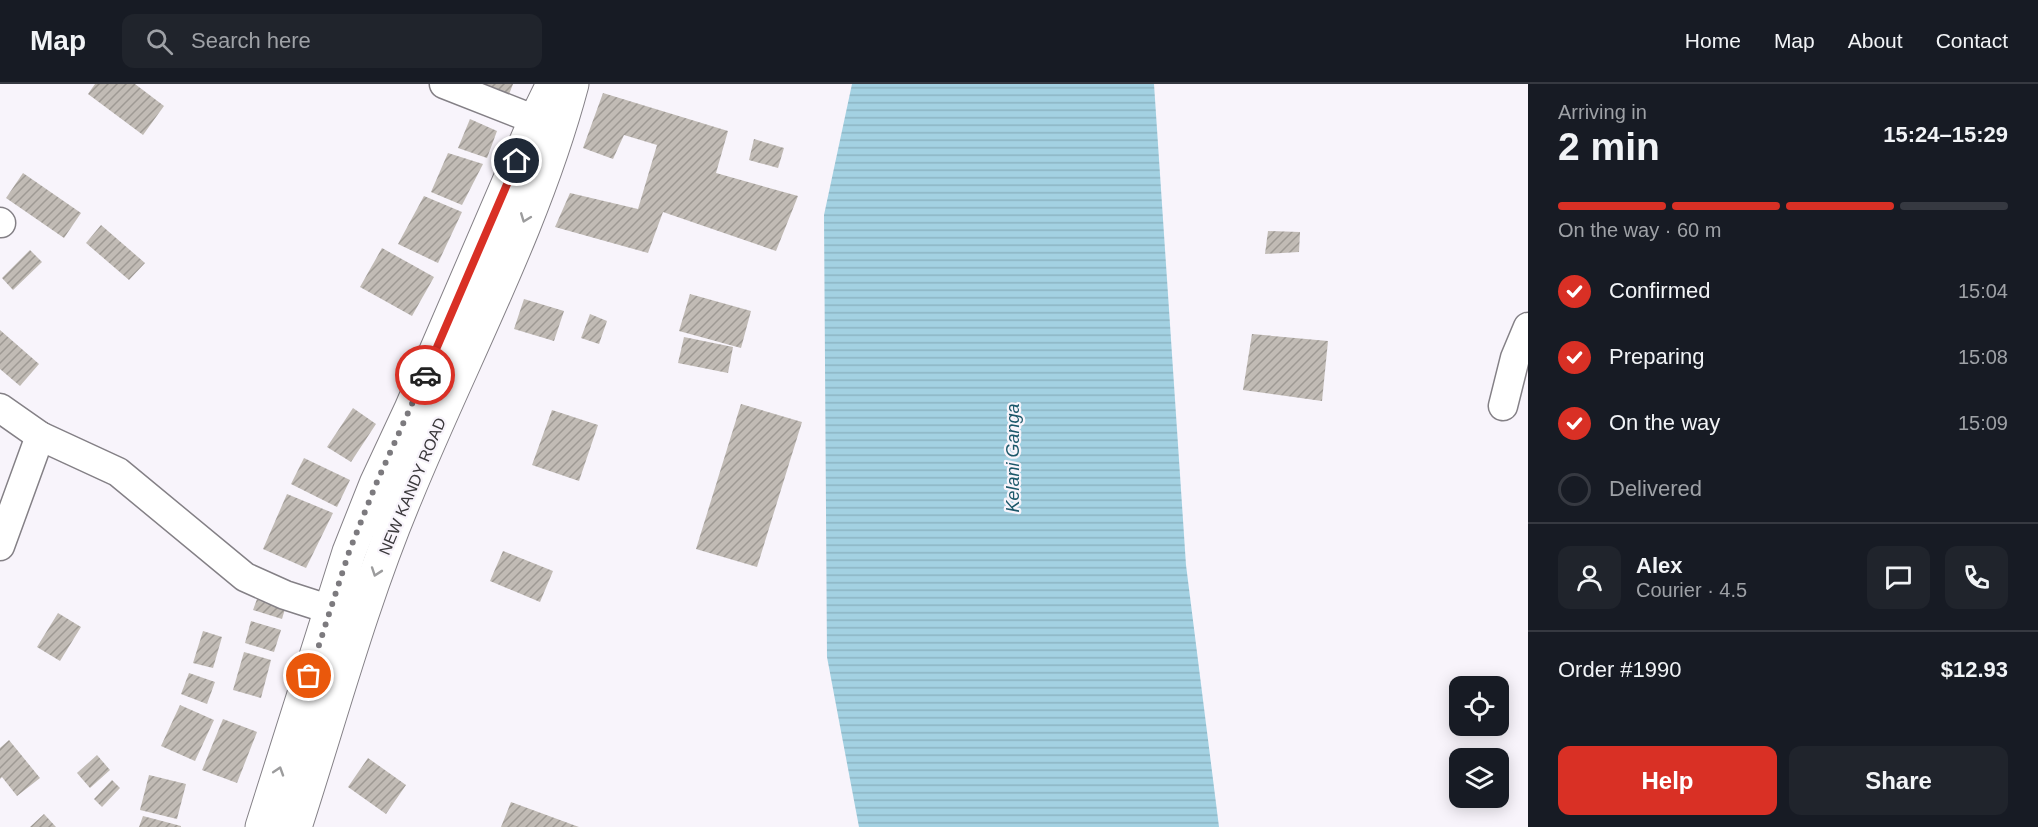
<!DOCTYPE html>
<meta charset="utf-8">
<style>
body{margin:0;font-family:Arial,sans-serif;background:#20242c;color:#f1f3f6;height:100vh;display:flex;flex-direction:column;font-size:22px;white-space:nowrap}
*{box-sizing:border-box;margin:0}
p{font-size:20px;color:#9ea1a6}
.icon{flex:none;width:33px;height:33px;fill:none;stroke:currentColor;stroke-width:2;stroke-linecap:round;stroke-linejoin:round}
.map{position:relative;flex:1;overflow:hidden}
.side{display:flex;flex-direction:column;background:#171b24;width:510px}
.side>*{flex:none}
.buttons{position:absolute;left:1449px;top:592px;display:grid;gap:12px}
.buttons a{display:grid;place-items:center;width:60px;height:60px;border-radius:12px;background:#171b24;box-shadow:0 3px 15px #0003;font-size:30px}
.pin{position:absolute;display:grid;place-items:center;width:51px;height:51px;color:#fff;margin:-26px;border:3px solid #fff;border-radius:50%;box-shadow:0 2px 6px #0007}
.courier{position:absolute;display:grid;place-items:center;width:60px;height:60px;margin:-30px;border:4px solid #d93025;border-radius:50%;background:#fff;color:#222;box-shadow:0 2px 8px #0007}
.headline em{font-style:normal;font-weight:800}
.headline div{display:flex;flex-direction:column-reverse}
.headline{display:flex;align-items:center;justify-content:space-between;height:102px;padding:0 30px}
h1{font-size:39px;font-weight:800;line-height:45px}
.bar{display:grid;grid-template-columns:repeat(4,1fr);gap:9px 6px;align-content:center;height:72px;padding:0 30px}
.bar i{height:8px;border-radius:4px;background:#363941}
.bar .on{background:#d93025}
.bar p{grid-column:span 4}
.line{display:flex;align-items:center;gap:15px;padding:0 30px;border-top:2px solid #363941}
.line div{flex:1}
.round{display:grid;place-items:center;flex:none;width:63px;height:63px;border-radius:12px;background:#20242c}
ol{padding:0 30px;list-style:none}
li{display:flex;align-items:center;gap:18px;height:66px}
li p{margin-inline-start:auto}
li .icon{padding:6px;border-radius:50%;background:#d93025;color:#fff;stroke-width:4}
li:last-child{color:#9ea1a6}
li i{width:33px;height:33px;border:3px solid #363941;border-radius:50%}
.cta{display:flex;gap:12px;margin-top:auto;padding:12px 30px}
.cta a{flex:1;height:69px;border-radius:12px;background:#d93025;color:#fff;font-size:24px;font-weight:800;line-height:69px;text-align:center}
.cta a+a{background:#20242c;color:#f1f3f6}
header{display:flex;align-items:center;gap:36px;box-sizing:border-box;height:84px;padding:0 30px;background:#171b24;border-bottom:2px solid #363941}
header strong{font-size:28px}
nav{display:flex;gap:33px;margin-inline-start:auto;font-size:21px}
.search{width:420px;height:54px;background:#20242c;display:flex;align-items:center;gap:15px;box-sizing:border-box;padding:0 21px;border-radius:12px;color:#9ea1a6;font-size:22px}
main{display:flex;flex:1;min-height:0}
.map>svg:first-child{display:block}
</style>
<header>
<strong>Map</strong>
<div class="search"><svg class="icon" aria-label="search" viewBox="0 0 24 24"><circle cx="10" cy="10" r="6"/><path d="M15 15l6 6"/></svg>Search here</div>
<nav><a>Home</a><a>Map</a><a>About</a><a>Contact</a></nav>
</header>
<main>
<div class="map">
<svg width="1528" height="743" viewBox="0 0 1528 743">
<defs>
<pattern id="water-rules" width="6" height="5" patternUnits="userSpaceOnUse" patternTransform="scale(1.5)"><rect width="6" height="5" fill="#a3d1e2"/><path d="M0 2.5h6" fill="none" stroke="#8db4c3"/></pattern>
<pattern id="building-hatch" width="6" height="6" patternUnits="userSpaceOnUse" patternTransform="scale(1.5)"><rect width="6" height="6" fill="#c1bbb5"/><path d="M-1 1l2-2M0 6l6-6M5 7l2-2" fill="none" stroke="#9e9994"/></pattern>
</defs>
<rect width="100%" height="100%" fill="#f8f4fb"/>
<path fill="url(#water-rules)" d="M852 0H1154L1186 481 1219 743H859L827 573 824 131Z"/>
<g fill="url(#building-hatch)">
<path d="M95 0H135L164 22 143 51 88 10Z"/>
<path d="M475 0H513L508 13Z"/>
<path d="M603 9 728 47 716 89 798 112 776 167 663 128 648 169 555 143 570 109 638 125 657 61 624 51 613 75 583 64Z"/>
<path d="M470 35 497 47 487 74 458 64Z"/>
<path d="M754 55 784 64 778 84 749 76Z"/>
<path d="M448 69 483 80 462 121 431 108Z"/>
<path d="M23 89 81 129 64 154 6 114Z"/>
<path d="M424 112 462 128 438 179 398 160Z"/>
<path d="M101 141 145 179 129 196 86 159Z"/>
<path d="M1268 147 1300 148 1299 168 1265 170Z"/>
<path d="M382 164 434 193 412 232 360 203Z"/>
<path d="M30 166 42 178 13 206 2 194Z"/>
<path d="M690 210 751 227 741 264 679 247Z"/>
<path d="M524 215 564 227 554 257 514 245Z"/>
<path d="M590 230 607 237 599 260 581 254Z"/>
<path d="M0 246 39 280 20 302 0 285Z"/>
<path d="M1252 250 1328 257 1322 317 1243 306Z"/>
<path d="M684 253 733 263 728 289 678 279Z"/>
<path d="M741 320 802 338 757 483 696 465Z"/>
<path d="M353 324 376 340 351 378 327 363Z"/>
<path d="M552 326 598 341 579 397 532 381Z"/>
<path d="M304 374 350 396 337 423 291 400Z"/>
<path d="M287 410 333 429 306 484 263 465Z"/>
<path d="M503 467 553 487 540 518 490 497Z"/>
<path d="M257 515 285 525 282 535 253 526Z"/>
<path d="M58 529 81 543 60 577 37 563Z"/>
<path d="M251 537 281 546 274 568 245 559Z"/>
<path d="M203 547 222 553 213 584 193 579Z"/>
<path d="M244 568 271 576 261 614 233 606Z"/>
<path d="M189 589 215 598 207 620 181 610Z"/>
<path d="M180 621 214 636 195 677 161 662Z"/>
<path d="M223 635 257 648 237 699 202 686Z"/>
<path d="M9 656 40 694 17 712 2 693 0 695V664Z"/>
<path d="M97 671 110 686 90 704 77 689Z"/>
<path d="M368 674 406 701 386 730 348 703Z"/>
<path d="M149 691 186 700 177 735 140 726Z"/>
<path d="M112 696 120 704 102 723 94 715Z"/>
<path d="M511 718 579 743H501Z"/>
<path d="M44 730 56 743H30Z"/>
<path d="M143 732 181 742V743H139Z"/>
</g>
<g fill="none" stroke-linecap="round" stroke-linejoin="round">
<defs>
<g id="street">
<path d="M444 0 556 44"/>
<path d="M0 138 1 139"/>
<path d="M1503 322 1515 274 1528 243"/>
<path d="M0 324 40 352 118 388 245 493 285 511 353 533"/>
<path d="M0 462 40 352"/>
</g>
<g id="primary">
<path d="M262 743 349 468 376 400 411 325 535 37 553 0"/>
<path d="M295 743C331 632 361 519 406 412 462 275 534 143 572 0"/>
</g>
</defs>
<use href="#street" stroke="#848086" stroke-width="31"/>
<use href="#primary" stroke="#848086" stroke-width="35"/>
<use href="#street" stroke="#fff" stroke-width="28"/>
<use href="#primary" stroke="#fff" stroke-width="33"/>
</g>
<defs><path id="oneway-chevron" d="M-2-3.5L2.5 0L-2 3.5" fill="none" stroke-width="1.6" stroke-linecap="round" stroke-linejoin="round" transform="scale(1.5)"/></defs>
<g stroke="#9c9c9d">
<use href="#oneway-chevron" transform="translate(525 134) rotate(111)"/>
<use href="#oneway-chevron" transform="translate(376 488) rotate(109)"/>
<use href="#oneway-chevron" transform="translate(279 687) rotate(-72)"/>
</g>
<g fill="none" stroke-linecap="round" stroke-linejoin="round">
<path stroke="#7c7a7e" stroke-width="6" stroke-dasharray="0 10.8" d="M309 592 349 468 376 400 425 291"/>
<path stroke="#d93025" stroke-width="8" d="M425 291 517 77"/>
</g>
<g text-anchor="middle" stroke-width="4.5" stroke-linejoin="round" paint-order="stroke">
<g font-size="16" fill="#3a383b" stroke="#f8f4fb">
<text transform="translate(412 402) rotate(-67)" y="6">NEW KANDY ROAD</text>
</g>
<g font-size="18" font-style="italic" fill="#1b5769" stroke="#f8f4fb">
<text transform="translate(1013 374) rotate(-90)" y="6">Kelani Ganga</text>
</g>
</g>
</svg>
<div class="buttons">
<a><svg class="icon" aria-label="locate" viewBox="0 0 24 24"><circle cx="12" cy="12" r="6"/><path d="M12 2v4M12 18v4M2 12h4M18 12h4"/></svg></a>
<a><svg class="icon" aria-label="layers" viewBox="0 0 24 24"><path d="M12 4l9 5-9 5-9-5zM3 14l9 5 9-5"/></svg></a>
</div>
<div class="pin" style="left:309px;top:592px;background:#ea580c"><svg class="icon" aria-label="bag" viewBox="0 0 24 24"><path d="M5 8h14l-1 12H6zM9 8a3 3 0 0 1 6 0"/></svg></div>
<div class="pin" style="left:517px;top:77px;background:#1f2937"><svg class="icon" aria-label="home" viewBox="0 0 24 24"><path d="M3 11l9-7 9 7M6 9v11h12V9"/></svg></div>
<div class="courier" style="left:425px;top:291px"><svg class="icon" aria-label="car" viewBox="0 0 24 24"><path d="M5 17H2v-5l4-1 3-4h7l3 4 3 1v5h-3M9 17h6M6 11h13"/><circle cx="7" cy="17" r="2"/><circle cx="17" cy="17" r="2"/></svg></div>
</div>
<section class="side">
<div class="headline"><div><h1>2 min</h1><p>Arriving in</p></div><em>15:24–15:29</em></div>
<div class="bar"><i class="on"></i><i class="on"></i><i class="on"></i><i></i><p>On the way · 60 m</p></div>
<ol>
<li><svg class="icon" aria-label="check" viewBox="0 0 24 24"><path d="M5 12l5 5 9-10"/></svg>Confirmed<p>15:04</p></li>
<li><svg class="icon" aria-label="check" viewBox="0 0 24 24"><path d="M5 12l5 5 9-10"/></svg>Preparing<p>15:08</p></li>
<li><svg class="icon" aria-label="check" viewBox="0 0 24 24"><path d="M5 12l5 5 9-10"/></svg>On the way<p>15:09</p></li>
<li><i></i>Delivered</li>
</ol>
<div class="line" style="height:108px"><a class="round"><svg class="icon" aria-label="person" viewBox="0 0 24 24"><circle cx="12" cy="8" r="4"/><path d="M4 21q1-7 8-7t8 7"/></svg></a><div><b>Alex</b><p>Courier · 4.5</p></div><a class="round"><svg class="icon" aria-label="chat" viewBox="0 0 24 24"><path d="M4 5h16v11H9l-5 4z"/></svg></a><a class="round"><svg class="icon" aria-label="phone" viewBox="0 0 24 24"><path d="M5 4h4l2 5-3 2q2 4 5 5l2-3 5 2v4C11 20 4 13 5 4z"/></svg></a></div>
<div class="line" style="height:78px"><div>Order #1990</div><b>$12.93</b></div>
<div class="cta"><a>Help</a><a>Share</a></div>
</section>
</main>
